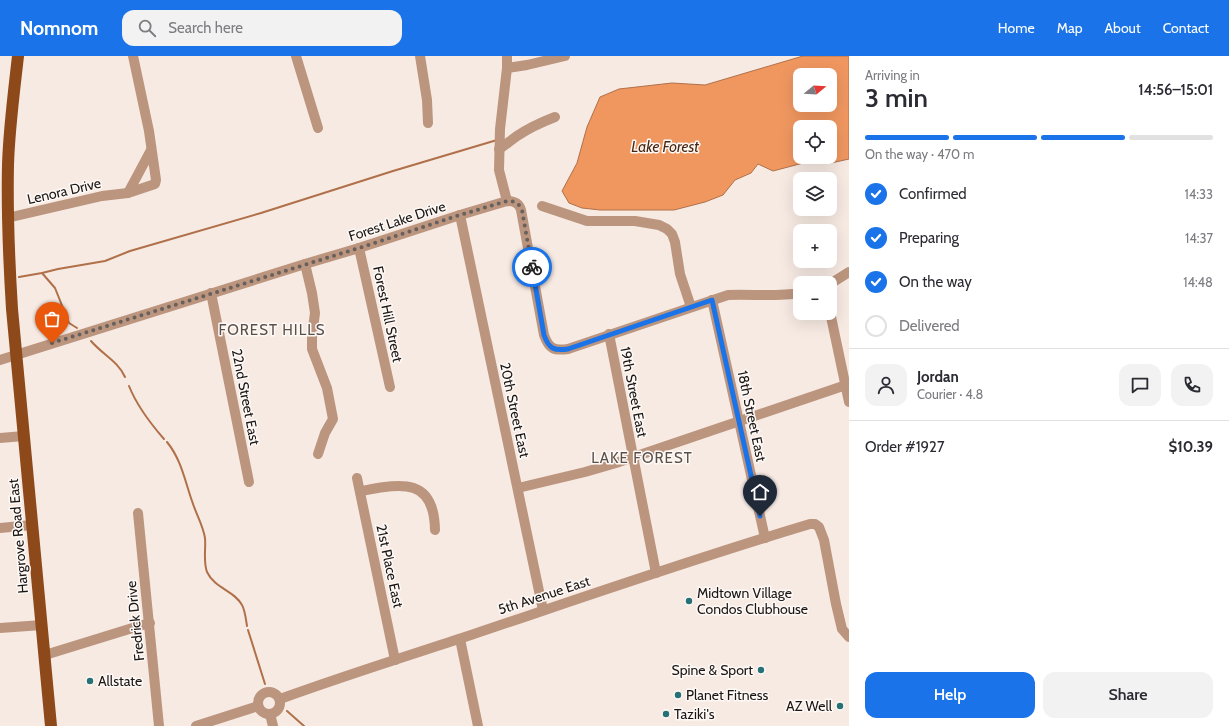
<!DOCTYPE html>
<meta charset="utf-8">
<style>
body{margin:0;font-family:Cabin,sans-serif;background:#f2f2f3;color:#2b2b33;height:100vh;display:flex;flex-direction:column;font-size:15px;white-space:nowrap}
*{box-sizing:border-box;margin:0}
p{font-size:13px;color:#7c7c81}
.icon{flex:none;width:22px;height:22px;fill:none;stroke:currentColor;stroke-width:2;stroke-linecap:round;stroke-linejoin:round}
.map{position:relative;flex:1;overflow:hidden}
.sheet{display:flex;flex-direction:column;background:#fff;width:380px}
.sheet>*{flex:none}
.needle{width:26px;rotate:72deg}
.tools{position:absolute;left:793px;top:12px;display:grid;gap:8px}
.tools a{display:grid;place-items:center;width:44px;height:44px;border-radius:8px;background:#fff;box-shadow:0 4px 16px #0002;font-size:20px}
.pin{position:absolute;display:grid;place-items:center;width:34px;height:34px;color:#fff;margin:-41px -17px;border-radius:50% 50% 50% 0;rotate:-45deg;box-shadow:0 0 4px #0007}
.pin .icon{rotate:45deg}
.courier{position:absolute;display:grid;place-items:center;width:40px;height:40px;margin:-20px;border:3px solid #1a73e8;border-radius:50%;background:#fff;color:#222;box-shadow:0 1px 5px #0007}
.headline em{font-style:normal;font-weight:600}
.headline div{display:flex;flex-direction:column-reverse}
.headline{display:flex;align-items:center;justify-content:space-between;height:68px;padding:0 16px}
h1{font-size:26px;font-weight:600;line-height:30px}
.bar{display:grid;grid-template-columns:repeat(4,1fr);gap:6px 4px;align-content:center;height:48px;padding:0 16px}
.bar i{height:5px;border-radius:3px;background:#e1e1e2}
.bar .current{background:#1a73e8}
.bar p{grid-column:span 4}
.line{display:flex;align-items:center;gap:10px;padding:0 16px;border-top:1px solid #e1e1e2}
.line div{flex:1}
.round{display:grid;place-items:center;flex:none;width:42px;height:42px;border-radius:12px;background:#f2f2f3}
ol{padding:0 16px;list-style:none}
li{display:flex;align-items:center;gap:12px;height:44px}
li p{margin-inline-start:auto}
li .icon{padding:4px;border-radius:50%;background:#1a73e8;color:#fff;stroke-width:4}
li:last-child{color:#7c7c81}
li i{width:22px;height:22px;border:2px solid #e1e1e2;border-radius:50%}
.cta{display:flex;gap:8px;margin-top:auto;padding:8px 16px}
.cta a{flex:1;height:46px;border-radius:12px;background:#1a73e8;color:#fff;font-size:16px;font-weight:600;line-height:46px;text-align:center}
.cta a+a{background:#f2f2f3;color:#2b2b33}
header{display:flex;align-items:center;gap:24px;box-sizing:border-box;height:56px;padding:0 20px;background:#1a73e8;color:#fff}
header strong{font-size:19px}
nav{display:flex;gap:22px;margin-inline-start:auto;font-size:14px}
.search{width:280px;height:36px;background:#f2f2f3;display:flex;align-items:center;gap:10px;box-sizing:border-box;padding:0 14px;border-radius:12px;color:#7c7c81;font-size:15px}
main{display:flex;flex:1;min-height:0}
.map>svg:first-child{display:block}
</style>
<header>
<strong>Nomnom</strong>
<div class="search"><svg class="icon" aria-label="search" viewBox="0 0 24 24"><circle cx="10" cy="10" r="6"/><path d="M15 15l6 6"/></svg>Search here</div>
<nav><a>Home</a><a>Map</a><a>About</a><a>Contact</a></nav>
</header>
<main>
<div class="map">
<svg width="849" height="670" viewBox="0 0 849 670">
<rect width="100%" height="100%" fill="#f7eae3"/>
<path fill="#f09760" stroke="#b07049" fill-rule="evenodd" d="M803 0H849V103L831 107 807 106 773 115 758 108 751 117 735 124 723 139 705 146 674 154H600L582 152 569 147 562 135 577 107 587 71 600 41 619 33 672 27 705 29ZM800 19H830V49H800ZM800 71H830V101H800Z"/>
<g fill="none" stroke-linecap="round" stroke-linejoin="round">
<g stroke="#b07049" stroke-width="2">
<path d="M42 217 55 232 69 267 77 272"/>
<path d="M19 221 42 217 58 213 105 205 130 195 261 157 393 115 497 84"/>
<path d="M91 285C103 299 118 305 125 321"/>
<path d="M129 330C137 350 150 367 164 383"/>
<path d="M167 386C181 403 185 425 192 445 196 458 203 469 205 482 206 494 203 505 207 516 215 533 234 534 242 549 245 554 246 564 247 570"/>
<path d="M248 574 265 628"/>
<path d="M287 655 304 670"/>
</g>
<g stroke="#bc957e" stroke-width="10">
<path d="M296 0 318 72"/>
<path d="M420 0 427 44 428 67"/>
<path d="M507 12 527 9 565 0"/>
<path d="M499 93C506 89 511 84 517 80 529 72 542 66 555 61"/>
<path d="M128 137 151 94"/>
<path d="M507 145 499 114 500 73 507 12V0"/>
<path d="M542 150 587 165H635L659 169 667 173 672 178 675 186 680 218 691 251"/>
<path d="M460 159 543 554"/>
<path d="M7 162 102 140 128 137 155 128 156 124 149 75 133 0"/>
<path d="M359 192 390 331"/>
<path d="M305 208 312 237 315 257 312 280V293L327 332 333 363 325 377 318 398"/>
<path d="M830 228 849 216"/>
<path d="M211 237 249 426"/>
<path d="M712 244 765 482"/>
<path d="M830 256 849 346"/>
<path d="M609 278 656 517"/>
<path d="M0 304 305 208 359 192 460 159 507 145C514 145 519 147 521 154L544 279C549 293 554 295 568 293L728 239C752 238 776 241 800 237"/>
<path d="M0 382 24 380"/>
<path d="M357 422 395 604"/>
<path d="M518 432 585 416 616 407 849 328"/>
<path d="M361 435C400 428 434 420 435 474"/>
<path d="M138 457 159 670"/>
<path d="M0 472 32 469"/>
<path d="M0 572 42 569"/>
<path d="M460 583 478 670"/>
<path d="M45 599 139 570 150 567"/>
<circle cx="269" cy="647" r="11"/>
<path d="M280 643C343 620 407 600 471 579 584 541 696 502 810 468H815L819 471 824 484 836 548 842 573 849 581"/>
<path d="M270 658 273 670"/>
<path d="M196 670 258 650"/>
</g>
<path stroke="#8d491a" stroke-width="12" d="M18 0C14 36 9 73 8 109 7 157 9 205 12 253L51 670"/>
</g>
<g fill="none" stroke-linecap="round" stroke-linejoin="round">
<path stroke="#67605c" stroke-width="4" stroke-dasharray="0 7.2" d="M52 287 359 192 460 159 507 145C514 145 519 147 522 154L532 211"/>
<path stroke="#1a73e8" stroke-width="5" d="M532 211 544 279C549 293 554 295 568 293L712 244 760 460"/>
</g>
<g fill="#277176" stroke="#fef9f6" stroke-width="1.5">
<circle cx="689" cy="545" r="4"/>
<circle cx="761" cy="614" r="4"/>
<circle cx="90" cy="625" r="4"/>
<circle cx="678" cy="639" r="4"/>
<circle cx="840" cy="650" r="4"/>
<circle cx="666" cy="658" r="4"/>
</g>
<g text-anchor="middle" stroke-width="3" stroke-linejoin="round" paint-order="stroke">
<g font-size="14" fill="#1a1613" stroke="#fef9f6">
<text transform="translate(64 135) rotate(-13)" y="5">Lenora Drive</text>
<text transform="translate(397 165) rotate(-18)" y="5">Forest Lake Drive</text>
<text transform="translate(388 258) rotate(78)" y="5">Forest Hill Street</text>
<text transform="translate(634 336) rotate(79)" y="5">19th Street East</text>
<text transform="translate(246 341) rotate(79)" y="5">22nd Street East</text>
<text transform="translate(515 354) rotate(78)" y="5">20th Street East</text>
<text transform="translate(752 360) rotate(78)" y="5">18th Street East</text>
<text transform="translate(18 480) rotate(-95)" y="5">Hargrove Road East</text>
<text transform="translate(390 510) rotate(78)" y="5">21st Place East</text>
<text transform="translate(544 539) rotate(-18)" y="5">5th Avenue East</text>
<text transform="translate(135 565) rotate(-96)" y="5">Fredrick Drive</text>
</g>
<g font-size="14" fill="#1a1613" stroke="#fef9f6" text-anchor="start">
<text x="697" y="542">Midtown Village<tspan x="697" dy="16">Condos Clubhouse</tspan></text>
<text x="753" y="619" text-anchor="end">Spine &amp; Sport</text>
<text x="98" y="630">Allstate</text>
<text x="686" y="644">Planet Fitness</text>
<text x="832" y="655" text-anchor="end">AZ Well</text>
<text x="674" y="663">Taziki's</text>
</g>
<g font-size="15" font-style="italic" fill="#49260f" stroke="#fef9f6">
<text x="665" y="96">Lake Forest</text>
</g>
<g font-size="15" letter-spacing="1" fill="#5a504a" stroke="#fef9f6">
<text x="272" y="279">FOREST HILLS</text>
<text x="642" y="407">LAKE FOREST</text>
</g>
</g>
</svg>
<div class="tools">
<a><svg class="needle" viewBox="-14 -14 28 28"><path d="M0-13l5 13h-10z" fill="#e53935"/><path d="M0 13l5-13h-10z" fill="#7c7c81"/></svg></a>
<a><svg class="icon" aria-label="locate" viewBox="0 0 24 24"><circle cx="12" cy="12" r="6"/><path d="M12 2v4M12 18v4M2 12h4M18 12h4"/></svg></a>
<a><svg class="icon" aria-label="layers" viewBox="0 0 24 24"><path d="M12 4l9 5-9 5-9-5zM3 14l9 5 9-5"/></svg></a>
<a>+</a>
<a>−</a>
</div>
<div class="pin" style="left:52px;top:287px;background:#ea580c"><svg class="icon" aria-label="bag" viewBox="0 0 24 24"><path d="M5 8h14l-1 12H6zM9 8a3 3 0 0 1 6 0"/></svg></div>
<div class="pin" style="left:760px;top:460px;background:#1f2937"><svg class="icon" aria-label="home" viewBox="0 0 24 24"><path d="M3 11l9-7 9 7M6 9v11h12V9"/></svg></div>
<div class="courier" style="left:532px;top:211px"><svg class="icon" aria-label="bike" viewBox="0 0 24 24"><circle cx="6" cy="16" r="4"/><circle cx="18" cy="16" r="4"/><path d="M6 16l4-8h5l3 8M10 8l3 8H6M13 5h3"/></svg></div>
</div>
<section class="sheet">
<div class="headline"><div><h1>3 min</h1><p>Arriving in</p></div><em>14:56–15:01</em></div>
<div class="bar"><i class="current"></i><i class="current"></i><i class="current"></i><i></i><p>On the way · 470 m</p></div>
<ol>
<li><svg class="icon" aria-label="check" viewBox="0 0 24 24"><path d="M5 12l5 5 9-10"/></svg>Confirmed<p>14:33</p></li>
<li><svg class="icon" aria-label="check" viewBox="0 0 24 24"><path d="M5 12l5 5 9-10"/></svg>Preparing<p>14:37</p></li>
<li><svg class="icon" aria-label="check" viewBox="0 0 24 24"><path d="M5 12l5 5 9-10"/></svg>On the way<p>14:48</p></li>
<li><i></i>Delivered</li>
</ol>
<div class="line" style="height:72px"><a class="round"><svg class="icon" aria-label="person" viewBox="0 0 24 24"><circle cx="12" cy="8" r="4"/><path d="M4 21q1-7 8-7t8 7"/></svg></a><div><b>Jordan</b><p>Courier · 4.8</p></div><a class="round"><svg class="icon" aria-label="chat" viewBox="0 0 24 24"><path d="M4 5h16v11H9l-5 4z"/></svg></a><a class="round"><svg class="icon" aria-label="phone" viewBox="0 0 24 24"><path d="M5 4h4l2 5-3 2q2 4 5 5l2-3 5 2v4C11 20 4 13 5 4z"/></svg></a></div>
<div class="line" style="height:52px"><div>Order #1927</div><b>$10.39</b></div>
<div class="cta"><a>Help</a><a>Share</a></div>
</section>
</main>
